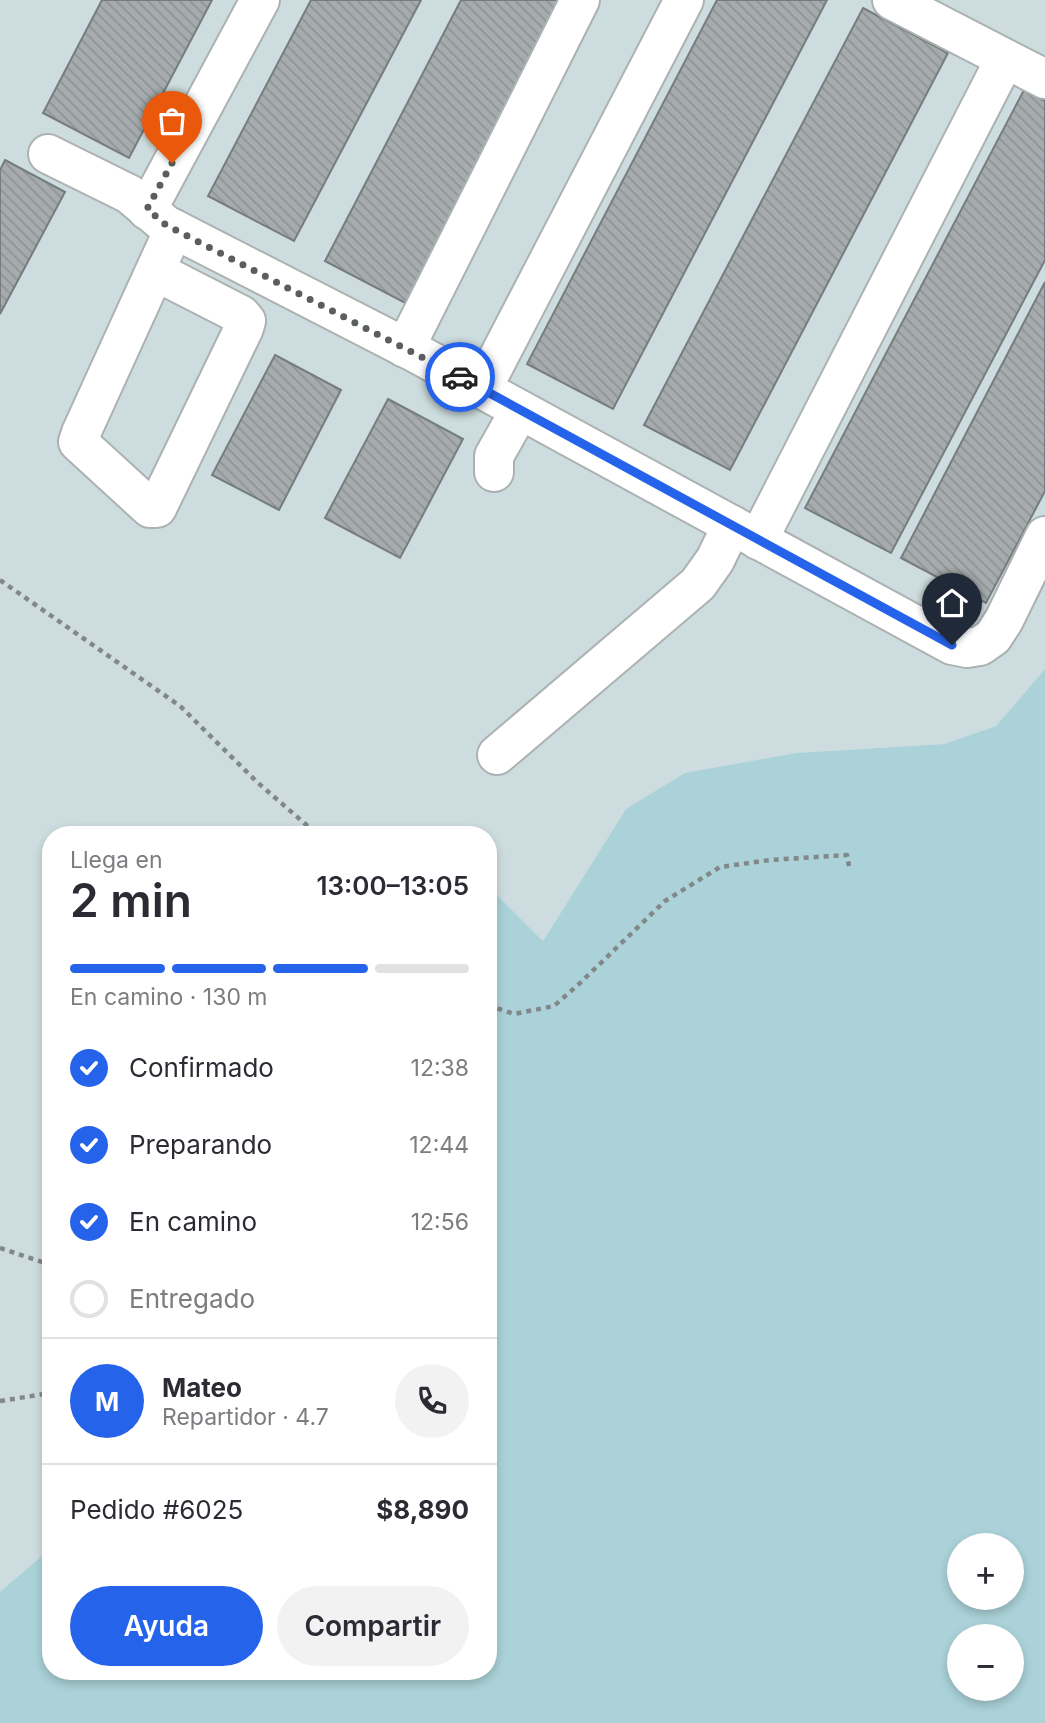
<!DOCTYPE html>
<html lang="es">
<meta charset="utf-8">
<style>
body{margin:0;font-family:Inter,sans-serif;background:#f2f2f3;color:#2b2b33;height:100vh;display:flex;flex-direction:column;font-size:26px;white-space:nowrap}
*{box-sizing:border-box;margin:0}
p{font-size:23px;color:#7c7c81}
.icon{flex:none;width:38px;height:38px;fill:none;stroke:currentColor;stroke-width:2;stroke-linecap:round;stroke-linejoin:round}
.map{position:relative;flex:1;overflow:hidden}
.sheet{position:absolute;left:42px;top:826px;width:455px;height:854px;display:flex;flex-direction:column;background:#fff;border-radius:28px;box-shadow:0 4px 10px #0003}
.sheet>*{flex:none}
.buttons{position:absolute;left:947px;top:1533px;display:grid;gap:14px}
.buttons a{display:grid;place-items:center;width:77px;height:77px;border-radius:50%;background:#fff;box-shadow:0 4px 10px #0003;font-size:35px}
.pin{position:absolute;display:grid;place-items:center;width:60px;height:60px;color:#fff;margin:-72px -30px;border-radius:50% 50% 50% 0;rotate:-45deg;box-shadow:0 0 7px #0007}
.pin .icon{rotate:45deg}
.courier{position:absolute;display:grid;place-items:center;width:70px;height:70px;margin:-35px;border:5px solid #2563eb;border-radius:50%;background:#fff;color:#222;box-shadow:0 2px 9px #0007}
.headline em{font-style:normal;font-weight:600}
.headline div{display:flex;flex-direction:column-reverse}
.headline{display:flex;align-items:center;justify-content:space-between;height:119px;padding:0 28px}
h1{font-size:46px;font-weight:600;line-height:52px}
.bar{display:grid;grid-template-columns:repeat(4,1fr);gap:10px 7px;align-content:center;height:84px;padding:0 28px}
.bar i{height:9px;border-radius:5px;background:#e1e1e2}
.bar .active{background:#2563eb}
.bar p{grid-column:span 4}
.line{display:flex;align-items:center;gap:18px;padding:0 28px;border-top:2px solid #e1e1e2}
.line div{flex:1}
.round{display:grid;place-items:center;flex:none;width:74px;height:74px;border-radius:37px;background:#f2f2f3}
ol{padding:0 28px;list-style:none}
li{display:flex;align-items:center;gap:21px;height:77px}
li p{margin-inline-start:auto}
li .icon{padding:7px;border-radius:50%;background:#2563eb;color:#fff;stroke-width:4}
li:last-child{color:#7c7c81}
li i{width:38px;height:38px;border:4px solid #e1e1e2;border-radius:50%}
.primary-button{display:flex;gap:14px;margin-top:auto;padding:14px 28px}
.primary-button a{flex:1;height:80px;border-radius:42px;background:#2563eb;color:#fff;font-size:28px;font-weight:600;line-height:80px;text-align:center}
.primary-button a+a{background:#f2f2f3;color:#2b2b33}
.map>svg:first-child{display:block}
</style>
<div class="map">
<svg width="1045" height="1723" viewBox="0 0 1045 1723">
<defs>
<pattern id="building-back-hatch" width="6" height="6" patternUnits="userSpaceOnUse" patternTransform="scale(1.75)"><rect width="6" height="6" fill="#a6acad"/><path d="M-1 5l2 2M0 0l6 6M5-1l2 2" fill="none" stroke="#8e9394"/></pattern>
</defs>
<rect width="100%" height="100%" fill="#e3e9ea"/>
<path fill="#cddcde" d="M0 0H1045V669L996 726 944 744 796 753 626 809 543 941 488 886V835H51V1548L0 1592Z"/>
<path fill="#aad2d8" fill-rule="evenodd" d="M1045 669V1723H0V1592L51 1548V1671H488V886L543 941 626 809 685 773 796 753 944 744 996 726ZM959 1545H1012V1598H959ZM959 1636H1012V1689H959Z"/>
<g fill="url(#building-back-hatch)" stroke="#777d7e" stroke-width="2">
<path d="M102 0H212L129 158 43 113Z"/>
<path d="M311 0H421L294 241 208 196Z"/>
<path d="M461 0H571L411 306 325 261Z"/>
<path d="M717 0H827L613 409 527 364Z"/>
<path d="M863 8 948 53 730 470 644 425Z"/>
<path d="M1024 90 1045 101V260L891 553 805 508Z"/>
<path d="M5 160 65 192 0 314V170Z"/>
<path d="M1045 282V491L986 603 901 558Z"/>
<path d="M275 355 341 390 279 510 212 475Z"/>
<path d="M388 399 463 439 400 558 325 518Z"/>
</g>
<g fill="none" stroke-linecap="round" stroke-linejoin="round">
<defs>
<g id="minor">
<path d="M892 0 1045 79"/>
<path d="M48 154 129 194 166 225 174 229 414 352 952 645 967 648 980 646 993 637 1004 620 1045 536"/>
<path d="M147 210 260 0"/>
<path d="M155 271 241 315 246 321 244 328 157 508H150L78 442 81 433 174 229"/>
<path d="M405 348 580 0"/>
<path d="M482 389 684 0"/>
<path d="M494 472V456L520 410"/>
<path d="M758 540 1005 59"/>
<path d="M497 755 698 584 715 560 732 525"/>
</g>
</defs>
<use href="#minor" stroke="#acb2b2" stroke-width="42"/>
<g stroke="#828788" stroke-width="4.5" stroke-dasharray="5 5" stroke-linecap="butt">
<path d="M0 580 180 706 257 782 318 835"/>
<path d="M488 1005 514 1014 554 1006 579 984 665 901 720 867 770 860 847 855 849 866"/>
<path d="M0 1248 51 1265"/>
<path d="M0 1401 51 1393"/>
</g>
<use href="#minor" stroke="#fff" stroke-width="38"/>
</g>
<g fill="none" stroke-linecap="round" stroke-linejoin="round">
<path stroke="#5a5e5f" stroke-width="7" stroke-dasharray="0 12.6" d="M172 163 147 209 166 225 460 377"/>
<path stroke="#2563eb" stroke-width="9" d="M460 377 952 645"/>
</g>
</svg>
<div class="buttons">
<a>+</a>
<a>−</a>
</div>
<div class="pin" style="left:172px;top:163px;background:#ea580c"><svg class="icon" aria-label="bag" viewBox="0 0 24 24"><path d="M5 8h14l-1 12H6zM9 8a3 3 0 0 1 6 0"/></svg></div>
<div class="pin" style="left:952px;top:645px;background:#1f2937"><svg class="icon" aria-label="home" viewBox="0 0 24 24"><path d="M3 11l9-7 9 7M6 9v11h12V9"/></svg></div>
<div class="courier" style="left:460px;top:377px"><svg class="icon" aria-label="car" viewBox="0 0 24 24"><path d="M5 17H2v-5l4-1 3-4h7l3 4 3 1v5h-3M9 17h6M6 11h13"/><circle cx="7" cy="17" r="2"/><circle cx="17" cy="17" r="2"/></svg></div>
<section class="sheet">
<div class="headline"><div><h1>2 min</h1><p>Llega en</p></div><em>13:00–13:05</em></div>
<div class="bar"><i class="active"></i><i class="active"></i><i class="active"></i><i></i><p>En camino · 130 m</p></div>
<ol>
<li><svg class="icon" aria-label="check" viewBox="0 0 24 24"><path d="M5 12l5 5 9-10"/></svg>Confirmado<p>12:38</p></li>
<li><svg class="icon" aria-label="check" viewBox="0 0 24 24"><path d="M5 12l5 5 9-10"/></svg>Preparando<p>12:44</p></li>
<li><svg class="icon" aria-label="check" viewBox="0 0 24 24"><path d="M5 12l5 5 9-10"/></svg>En camino<p>12:56</p></li>
<li><i></i>Entregado</li>
</ol>
<div class="line" style="height:126px"><b class="round" style="background:#2563eb;color:#fff">M</b><div><b>Mateo</b><p>Repartidor · 4.7</p></div><a class="round"><svg class="icon" aria-label="phone" viewBox="0 0 24 24"><path d="M5 4h4l2 5-3 2q2 4 5 5l2-3 5 2v4C11 20 4 13 5 4z"/></svg></a></div>
<div class="line" style="height:91px"><div>Pedido #6025</div><b>$8,890</b></div>
<div class="primary-button"><a>Ayuda</a><a>Compartir</a></div>
</section>
</div>
